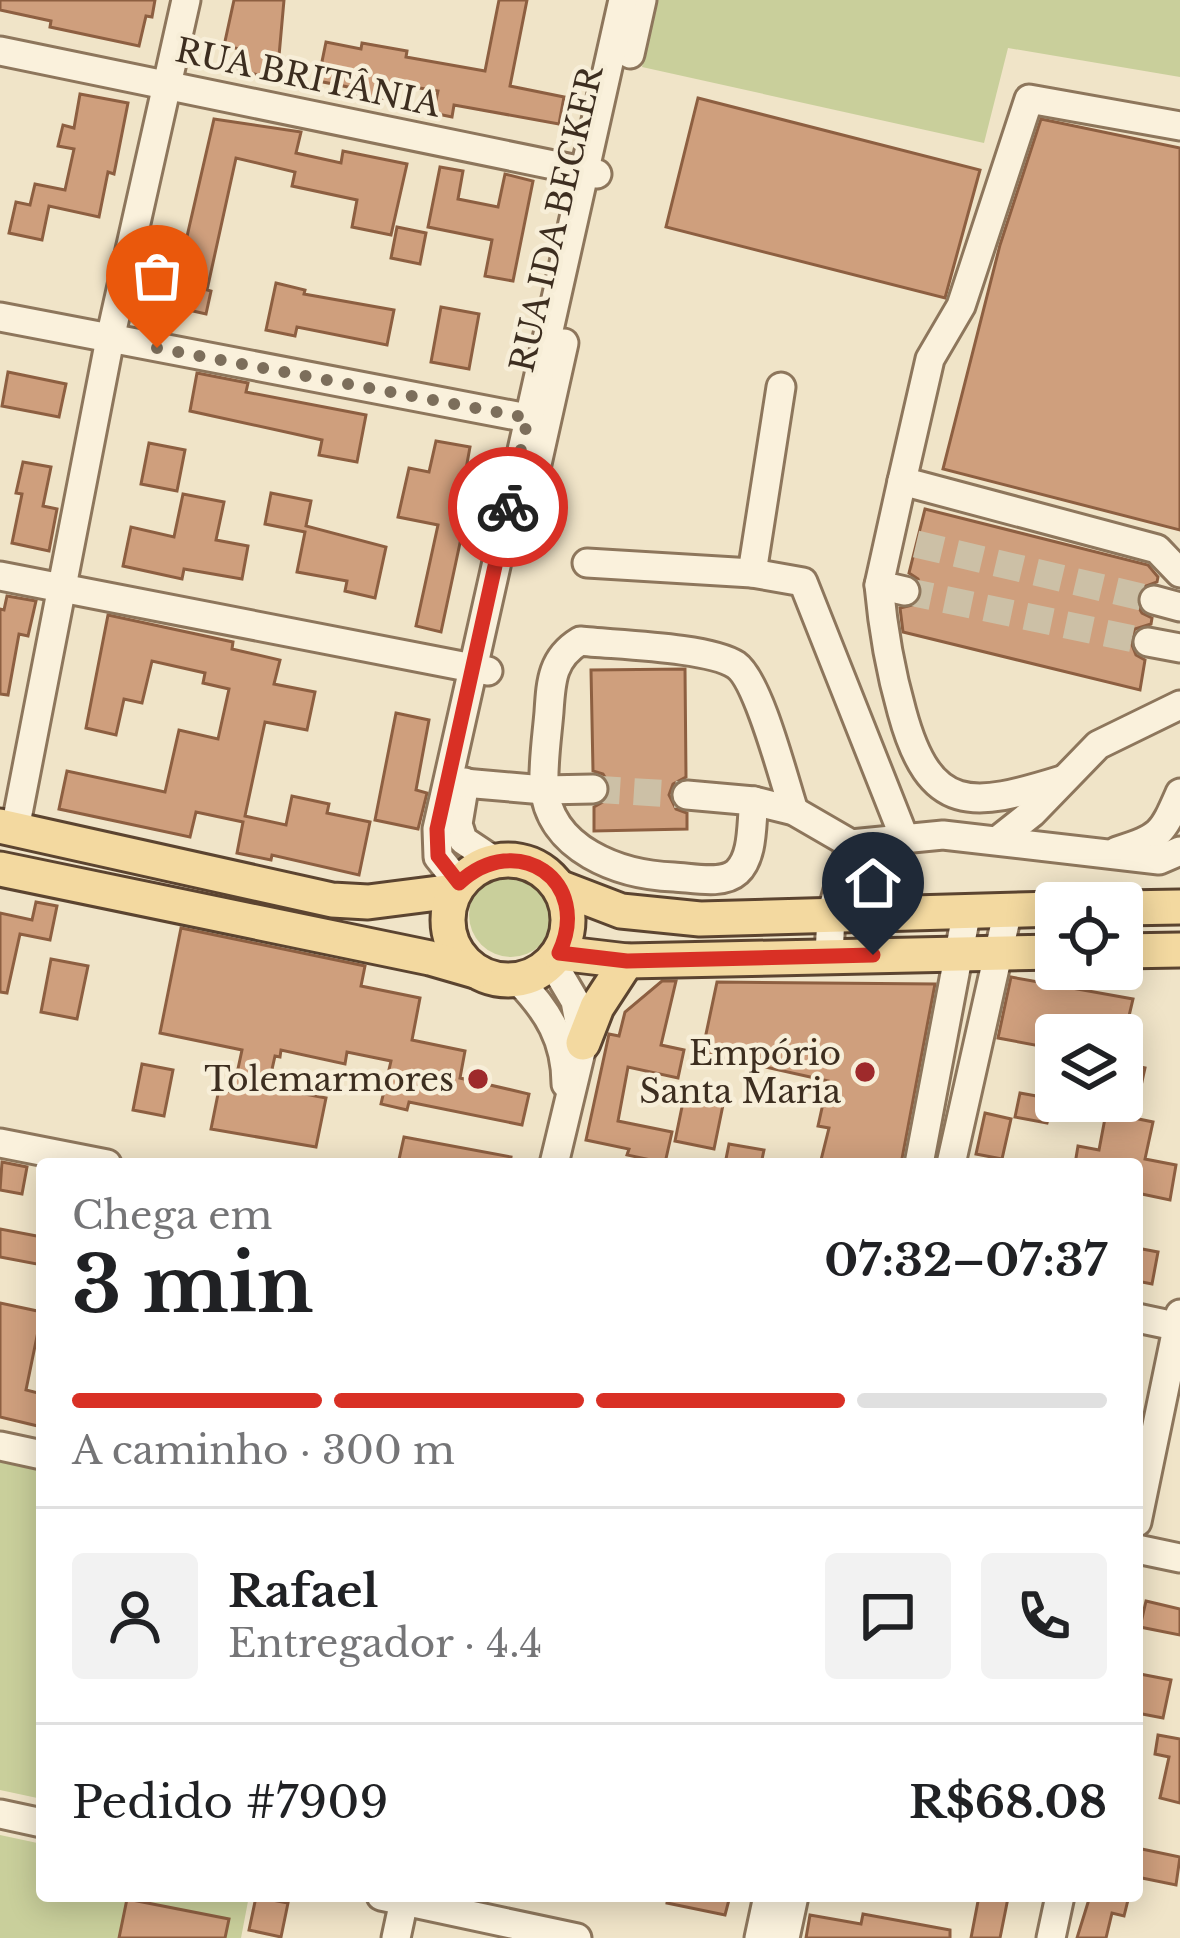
<!DOCTYPE html>
<html lang="pt">
<meta charset="utf-8">
<style>
body{margin:0;font-family:"Libre Baskerville",serif;background:#f2f2f2;color:#202124;height:100vh;display:flex;flex-direction:column;font-size:45px;white-space:nowrap}
*{box-sizing:border-box;margin:0}
p{font-size:39px;color:#757577}
.icon{flex:none;width:66px;height:66px;fill:none;stroke:currentColor;stroke-width:2;stroke-linecap:round;stroke-linejoin:round}
.map{position:relative;flex:1;overflow:hidden}
.drawer{position:absolute;left:36px;top:1158px;width:1107px;height:744px;display:flex;flex-direction:column;background:#fff;border-radius:12px;box-shadow:0 6px 30px #0003}
.drawer>*{flex:none}
.fabs{position:absolute;left:1035px;top:882px;display:grid;gap:24px}
.fabs a{display:grid;place-items:center;width:108px;height:108px;border-radius:12px;background:#fff;box-shadow:0 6px 30px #0003;font-size:60px}
.pin{position:absolute;display:grid;place-items:center;width:102px;height:102px;color:#fff;margin:-123px -51px;border-radius:50% 50% 50% 0;rotate:-45deg;box-shadow:0 0 12px #0007}
.pin .icon{rotate:45deg}
.courier{position:absolute;display:grid;place-items:center;width:120px;height:120px;margin:-60px;border:9px solid #d93025;border-radius:50%;background:#fff;color:#222;box-shadow:0 3px 15px #0007}
.overview em{font-style:normal;font-weight:700}
.overview div{display:flex;flex-direction:column-reverse}
.overview{display:flex;align-items:center;justify-content:space-between;height:204px;padding:0 36px}
h1{font-size:78px;font-weight:700;line-height:90px}
.bar{display:grid;grid-template-columns:repeat(4,1fr);gap:18px 12px;align-content:center;height:144px;padding:0 36px}
.bar i{height:15px;border-radius:9px;background:#e0e0e0}
.bar .current{background:#d93025}
.bar p{grid-column:span 4}
.line{display:flex;align-items:center;gap:30px;padding:0 36px;border-top:3px solid #e0e0e0}
.line div{flex:1}
.round{display:grid;place-items:center;flex:none;width:126px;height:126px;border-radius:12px;background:#f2f2f2}
.map>svg:first-child{display:block}
</style>
<div class="map">
<svg width="1180" height="1938" viewBox="0 0 1180 1938">
<rect width="100%" height="100%" fill="#f0e4c8"/>
<g fill="#c9cf9b">
<path d="M657 0H1180V77L1008 48 984 143 642 67Z"/>
<circle cx="511" cy="915" r="42"/>
<path d="M0 1457 42 1466V1799L0 1790Z"/>
<path d="M0 1835 42 1844V1896H249L241 1938H0Z"/>
</g>
<g fill="#cf9f7d" stroke="#8d5f41" stroke-width="3">
<path d="M0 0H155L152 17 146 16 139 46 50 27 51 21 0 10Z"/>
<path d="M234 0H284L279 56 268 55 265 76 237 71 240 49 224 46Z"/>
<path d="M499 0H527L510 86 564 97 559 124 454 105 452 117 433 113 438 91 401 85 397 103 351 94 353 88 318 81 326 42 361 49 362 43 407 51 406 57 485 71Z"/>
<path d="M80 94 128 103 114 174 108 172 99 217 49 206 42 240 9 233 16 202 30 205 35 184 65 190 74 149 58 146 63 125 74 128Z"/>
<path d="M698 98 980 170 945 298 666 227Z"/>
<path d="M214 119 301 132 296 153 341 163 343 151 407 164 391 235 352 227 357 200 292 186 295 172 236 158 207 290 211 291 206 314 171 306Z"/>
<path d="M1041 119 1180 148V530L943 469 1000 245Z"/>
<path d="M440 167 463 171 458 199 498 207 505 174 533 181 513 281 485 276 492 240 428 227Z"/>
<path d="M397 227 426 233 420 264 391 258Z"/>
<path d="M276 283 305 290 304 294 394 310 387 345 297 327 295 336 266 330Z"/>
<path d="M441 307 479 314 469 369 431 362Z"/>
<path d="M8 372 66 384 59 417 2 406Z"/>
<path d="M197 373 248 383 246 392 366 415 357 462 319 455 322 440 190 411Z"/>
<path d="M436 441 470 447 464 480 473 482 441 632 416 626 438 525 398 517 409 468 429 472Z"/>
<path d="M149 443 185 450 177 491 141 484Z"/>
<path d="M23 462 51 467 43 506 57 509 49 551 12 543 22 494 16 493Z"/>
<path d="M271 493 311 501 306 526 386 547 375 598 345 591 347 581 297 572 305 532 265 524Z"/>
<path d="M183 494 224 502 216 540 248 546 242 579 184 569 182 579 123 566 131 527 174 537Z"/>
<path d="M925 509 1148 565 1158 577 1157 582 1141 588 1136 603 1142 613 1152 618 1151 624 1135 629 1130 640 1136 655 1145 660 1140 690 903 632 900 608 917 604 923 594 918 579 909 573Z"/>
<path d="M7 596 36 601 28 636 19 634 8 695 0 694V609L4 610Z"/>
<path d="M108 615 233 642 232 649 280 660 274 684 315 692 307 730 265 722 245 816 286 825 292 796 329 804 327 813 370 822 359 875 272 855 271 860 237 853 243 822 196 812 190 837 59 809 67 771 165 792 179 730 218 739 229 689 203 683 205 673 152 661 142 703 124 699 116 735 86 728Z"/>
<path d="M685 669 686 777 673 784 669 795 676 809 687 813V829L594 831V807L608 799 611 787 603 774 593 771 591 670Z"/>
<path d="M396 713 429 720 416 790 427 793 418 829 375 820Z"/>
<path d="M36 902 57 906 50 940 20 934 7 993 0 992V913L32 920Z"/>
<path d="M181 928 365 966 361 986 420 998 412 1040 465 1051 460 1078 529 1094 522 1125 409 1102 407 1110 381 1104 391 1061 347 1052 345 1064 281 1050 280 1057 275 1056 268 1087 326 1098 316 1147 211 1129 219 1089 233 1092 242 1050 160 1033Z"/>
<path d="M51 959 88 966 77 1019 41 1012Z"/>
<path d="M1011 977 1133 999 1125 1033 1080 1022 1078 1035H1056V1049L998 1038Z"/>
<path d="M662 981H676L661 1045 684 1050 678 1078 628 1067 618 1121 672 1132 665 1163 627 1155 629 1149 586 1140 609 1034 619 1036 625 1012Z"/>
<path d="M717 982 935 984 901 1164H820L829 1128 818 1126 828 1081 702 1053Z"/>
<path d="M1122 1063 1145 1068 1134 1118 1153 1122 1145 1159 1176 1165 1170 1200 1137 1193V1164H1075L1078 1146 1099 1150 1106 1113 1122 1116Z"/>
<path d="M142 1064 173 1070 164 1116 133 1110Z"/>
<path d="M1020 1093 1053 1099 1047 1123 1015 1117Z"/>
<path d="M684 1097 723 1105 714 1149 675 1141Z"/>
<path d="M985 1113 1011 1119 1002 1159 976 1154Z"/>
<path d="M404 1137 511 1157 510 1164H398Z"/>
<path d="M729 1144 764 1150 761 1164H725Z"/>
<path d="M2 1162 27 1167 22 1194 0 1190Z"/>
<path d="M0 1229 42 1237V1265L0 1257Z"/>
<path d="M1137 1248 1158 1252 1152 1284 1137 1281Z"/>
<path d="M0 1303 42 1312 26 1390 42 1394V1427L0 1417Z"/>
<path d="M1146 1601 1180 1609V1635L1140 1627Z"/>
<path d="M1140 1674 1171 1680 1163 1718 1137 1713Z"/>
<path d="M1158 1735 1180 1739V1803L1160 1798 1169 1757 1155 1754Z"/>
<path d="M1137 1848 1180 1857 1176 1885 1137 1877Z"/>
<path d="M668 1896H730L725 1915 667 1903Z"/>
<path d="M979 1896 1008 1898 1000 1938H971Z"/>
<path d="M1090 1896H1129L1124 1916 1112 1913 1106 1938H1077Z"/>
<path d="M256 1897 288 1903 281 1937 249 1930Z"/>
<path d="M127 1899 229 1919 225 1938H119Z"/>
<path d="M863 1914 950 1930V1938H806L810 1915 861 1924Z"/>
</g>
<g fill="none" stroke-linecap="round" stroke-linejoin="round">
<g stroke="#ccc0a6" stroke-width="27" stroke-dasharray="27 14" stroke-linecap="butt">
<path d="M916 544 1154 600"/>
<path d="M905 591 1148 642"/>
<path d="M593 789 687 795"/>
</g>
<defs>
<g id="minor">
<path d="M0 51 597 174"/>
<path d="M630 54 642 0"/>
<path d="M1180 126 1029 99 961 306 930 359 902 481 1157 549 1180 573"/>
<path d="M0 317 543 421"/>
<path d="M902 481 879 585 905 591"/>
<path d="M533 482 564 343"/>
<path d="M587 563 752 573 803 582 904 837"/>
<path d="M752 573 781 387"/>
<path d="M0 576 488 671"/>
<path d="M879 585C883 629 890 670 902 712 930 815 972 808 1062 780"/>
<path d="M1154 600 1180 607"/>
<path d="M1148 642 1180 648"/>
<path d="M465 782 458 824 463 840 493 860"/>
<path d="M464 783 544 790 593 789"/>
<path d="M687 795 754 801 794 811 851 844"/>
<path d="M754 801C751 823 754 856 737 872 723 885 693 878 674 877 620 875 549 850 544 786 543 762 547 736 549 712 551 681 552 658 580 641 616 645 709 647 736 665 759 681 784 781 794 811"/>
<path d="M15 829 110 339 186 0"/>
<path d="M998 840 1032 813 1098 745 1180 705"/>
<path d="M1117 851C1161 837 1162 834 1180 793"/>
<path d="M459 883 438 857 437 829 623 0"/>
<path d="M829 956 831 915 851 844 943 835 1159 860 1180 851"/>
<path d="M552 962 575 1001 583 1043 554 1164"/>
<path d="M518 980C548 1011 566 1040 566 1084"/>
<path d="M0 1143 107 1164"/>
<path d="M919 1164 967 910"/>
<path d="M951 1164 1008 910"/>
<path d="M1137 1318 1180 1327"/>
<path d="M0 1446 42 1455"/>
<path d="M1137 1522 1180 1314"/>
<path d="M1137 1549 1180 1558"/>
<path d="M0 1814 42 1823"/>
<path d="M381 1896 577 1938"/>
<path d="M396 1938 405 1896"/>
<path d="M759 1938 768 1896"/>
<path d="M785 1938 794 1896"/>
<path d="M1051 1938 1060 1896"/>
</g>
<g id="major">
<path d="M0 826 332 900 368 902 454 891"/>
<circle cx="508" cy="920" r="60"/>
<path d="M0 869 430 958 475 971"/>
<path d="M561 888 621 911 700 919 1056 909"/>
<path d="M1122 908 1180 907"/>
<path d="M1122 951 1180 950"/>
<path d="M559 953 627 961 1056 952"/>
<path d="M583 1043 597 1007 627 961"/>
</g>
</defs>
<use href="#minor" stroke="#8d765c" stroke-width="33"/>
<use href="#major" stroke="#5b4430" stroke-width="39"/>
<use href="#minor" stroke="#faf1dc" stroke-width="27"/>
<use href="#major" stroke="#f3d9a0" stroke-width="33"/>
</g>
<g fill="none" stroke-linecap="round" stroke-linejoin="round">
<path stroke="#7c6e5b" stroke-width="12" stroke-dasharray="0 21.6" d="M157 348 528 418 508 507"/>
<path stroke="#d93025" stroke-width="15" d="M508 507 437 829 438 856 459 883C517 829 593 881 559 953L627 961 873 955"/>
</g>
<g fill="#9e2a2b" stroke="#f7eed8" stroke-width="4.5">
<circle cx="865" cy="1072" r="12"/>
<circle cx="478" cy="1079" r="12"/>
</g>
<g text-anchor="middle" stroke-width="9" stroke-linejoin="round" paint-order="stroke">
<g font-size="33" fill="#3d2e20" stroke="#f7eed8">
<text transform="translate(308 77) rotate(12)" y="12">RUA BRITÂNIA</text>
<text transform="translate(556 219) rotate(-77)" y="12">RUA IDA BECKER</text>
</g>
<g font-size="33" fill="#3d2e20" stroke="#f7eed8" text-anchor="end">
<text x="841" y="1065">Empório<tspan x="841" dy="38">Santa Maria</tspan></text>
<text x="454" y="1091">Tolemarmores</text>
</g>
</g>
</svg>
<div class="fabs">
<a><svg class="icon" aria-label="locate" viewBox="0 0 24 24"><circle cx="12" cy="12" r="6"/><path d="M12 2v4M12 18v4M2 12h4M18 12h4"/></svg></a>
<a><svg class="icon" aria-label="layers" viewBox="0 0 24 24"><path d="M12 4l9 5-9 5-9-5zM3 14l9 5 9-5"/></svg></a>
</div>
<div class="pin" style="left:157px;top:348px;background:#ea580c"><svg class="icon" aria-label="bag" viewBox="0 0 24 24"><path d="M5 8h14l-1 12H6zM9 8a3 3 0 0 1 6 0"/></svg></div>
<div class="pin" style="left:873px;top:955px;background:#1f2937"><svg class="icon" aria-label="home" viewBox="0 0 24 24"><path d="M3 11l9-7 9 7M6 9v11h12V9"/></svg></div>
<div class="courier" style="left:508px;top:507px"><svg class="icon" aria-label="bike" viewBox="0 0 24 24"><circle cx="6" cy="16" r="4"/><circle cx="18" cy="16" r="4"/><path d="M6 16l4-8h5l3 8M10 8l3 8H6M13 5h3"/></svg></div>
<section class="drawer">
<div class="overview"><div><h1>3 min</h1><p>Chega em</p></div><em>07:32–07:37</em></div>
<div class="bar"><i class="current"></i><i class="current"></i><i class="current"></i><i></i><p>A caminho · 300 m</p></div>
<div class="line" style="height:216px"><a class="round"><svg class="icon" aria-label="person" viewBox="0 0 24 24"><circle cx="12" cy="8" r="4"/><path d="M4 21q1-7 8-7t8 7"/></svg></a><div><b>Rafael</b><p>Entregador · 4.4</p></div><a class="round"><svg class="icon" aria-label="chat" viewBox="0 0 24 24"><path d="M4 5h16v11H9l-5 4z"/></svg></a><a class="round"><svg class="icon" aria-label="phone" viewBox="0 0 24 24"><path d="M5 4h4l2 5-3 2q2 4 5 5l2-3 5 2v4C11 20 4 13 5 4z"/></svg></a></div>
<div class="line" style="height:156px"><div>Pedido #7909</div><b>R$68.08</b></div>
</section>
</div>
